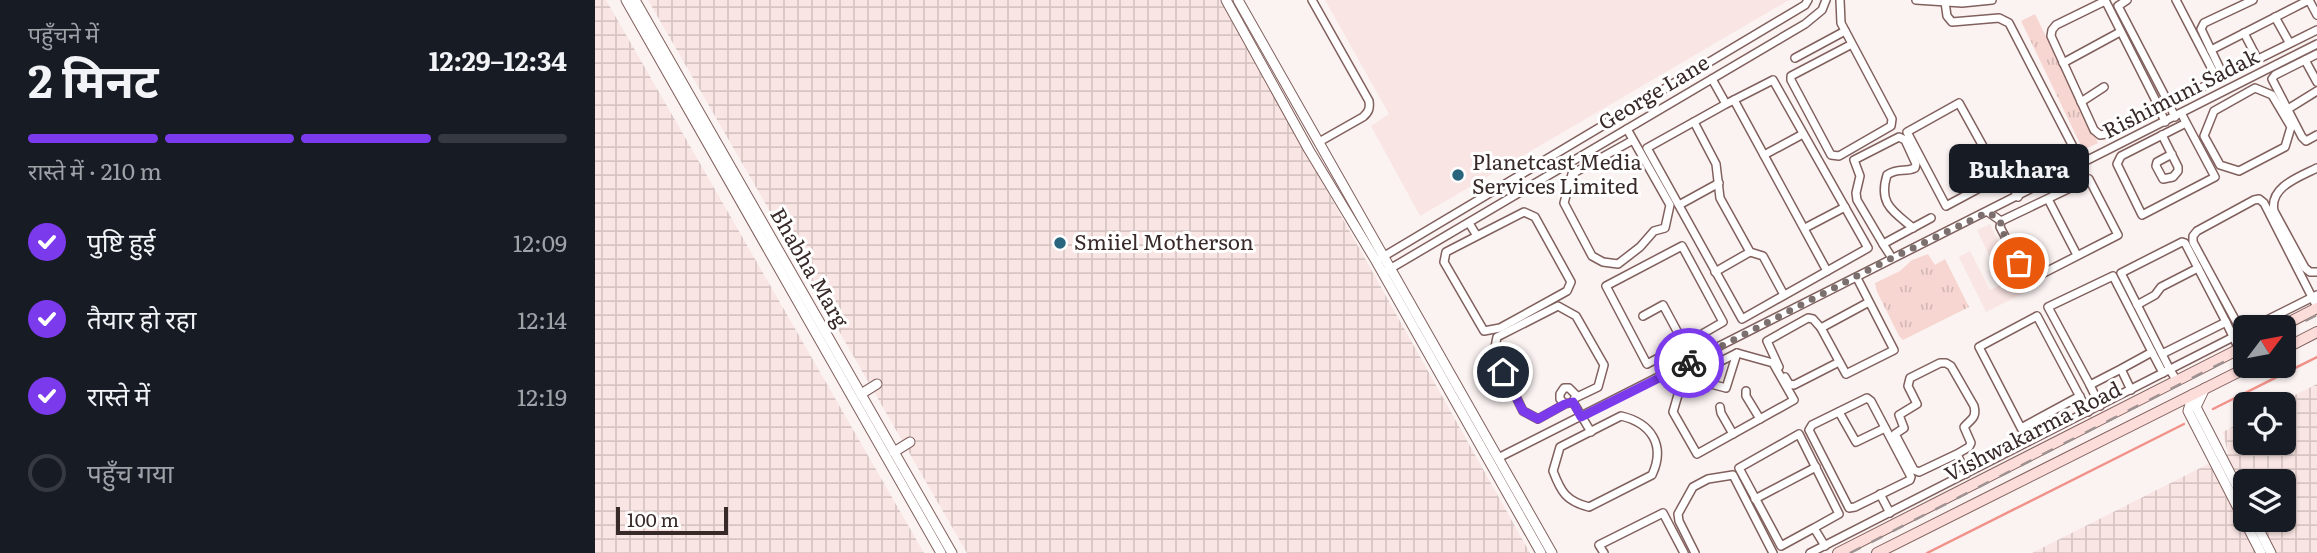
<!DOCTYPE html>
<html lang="hi">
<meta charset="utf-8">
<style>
body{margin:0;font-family:Literata,"Noto Sans Devanagari",serif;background:#20242c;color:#f1f3f6;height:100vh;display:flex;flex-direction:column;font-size:26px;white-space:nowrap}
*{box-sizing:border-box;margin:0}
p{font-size:23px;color:#9ea1a6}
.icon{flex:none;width:38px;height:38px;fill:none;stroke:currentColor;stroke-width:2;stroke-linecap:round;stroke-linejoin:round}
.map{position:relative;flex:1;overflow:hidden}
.details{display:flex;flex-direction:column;background:#171b24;width:595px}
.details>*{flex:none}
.needle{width:46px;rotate:58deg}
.tools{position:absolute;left:1638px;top:315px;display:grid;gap:14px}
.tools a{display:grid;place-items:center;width:63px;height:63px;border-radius:10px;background:#171b24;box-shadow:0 2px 5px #0004;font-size:35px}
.scale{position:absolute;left:21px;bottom:18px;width:112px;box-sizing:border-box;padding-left:7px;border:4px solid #382a28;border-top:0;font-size:19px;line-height:24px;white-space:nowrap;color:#382a28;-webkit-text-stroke:5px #fff;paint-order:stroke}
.pin{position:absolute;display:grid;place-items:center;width:60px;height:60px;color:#fff;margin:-30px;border:4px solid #fff;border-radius:50%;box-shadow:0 2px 7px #0007}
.courier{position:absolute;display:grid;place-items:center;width:70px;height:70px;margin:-35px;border:5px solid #7c3aed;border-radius:50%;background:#fff;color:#222;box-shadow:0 2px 9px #0007}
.bubble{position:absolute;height:49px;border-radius:10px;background:#171b24;box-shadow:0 2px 5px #0004;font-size:23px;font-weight:700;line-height:49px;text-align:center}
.summary em{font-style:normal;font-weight:700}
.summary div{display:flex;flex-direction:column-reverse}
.summary{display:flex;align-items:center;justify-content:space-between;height:119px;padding:0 28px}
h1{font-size:46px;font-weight:700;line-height:52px}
.bar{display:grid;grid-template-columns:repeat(4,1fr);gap:10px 7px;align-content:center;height:84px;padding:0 28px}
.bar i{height:9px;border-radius:5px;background:#363941}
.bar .current{background:#7c3aed}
.bar p{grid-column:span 4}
ol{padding:0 28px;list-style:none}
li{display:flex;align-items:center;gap:21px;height:77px}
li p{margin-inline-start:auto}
li .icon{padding:7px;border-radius:50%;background:#7c3aed;color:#fff;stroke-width:4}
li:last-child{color:#9ea1a6}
li i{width:38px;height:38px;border:4px solid #363941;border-radius:50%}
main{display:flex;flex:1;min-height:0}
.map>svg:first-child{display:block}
</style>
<main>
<section class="details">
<div class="summary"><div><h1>2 मिनट</h1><p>पहुँचने में</p></div><em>12:29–12:34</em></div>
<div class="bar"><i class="current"></i><i class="current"></i><i class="current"></i><i></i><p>रास्ते में · 210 m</p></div>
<ol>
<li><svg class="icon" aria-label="check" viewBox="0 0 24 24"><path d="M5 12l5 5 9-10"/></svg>पुष्टि हुई<p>12:09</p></li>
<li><svg class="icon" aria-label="check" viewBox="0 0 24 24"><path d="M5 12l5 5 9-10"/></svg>तैयार हो रहा<p>12:14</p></li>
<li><svg class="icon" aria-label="check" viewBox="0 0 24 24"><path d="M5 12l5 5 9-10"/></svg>रास्ते में<p>12:19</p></li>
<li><i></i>पहुँच गया</li>
</ol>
</section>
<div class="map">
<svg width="1722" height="553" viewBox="0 0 1722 553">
<defs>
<pattern id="industrial-grid" width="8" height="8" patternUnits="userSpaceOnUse" patternTransform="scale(1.75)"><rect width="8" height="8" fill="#f9e5e3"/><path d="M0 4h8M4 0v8" fill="none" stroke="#d6c5c3"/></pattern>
<pattern id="park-tufts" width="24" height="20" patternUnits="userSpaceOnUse" patternTransform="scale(1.75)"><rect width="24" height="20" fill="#f7d6d2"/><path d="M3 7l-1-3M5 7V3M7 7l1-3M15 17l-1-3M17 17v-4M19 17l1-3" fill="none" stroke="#d4b8b4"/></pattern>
</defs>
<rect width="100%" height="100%" fill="#fbf3f2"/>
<g fill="#f9e5e3">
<path d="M730 0H1194L825 216 776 126 794 114Z"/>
<path d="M1395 224 1429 293 1391 312 1364 257 1375 251 1395 290 1408 284 1382 230Z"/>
</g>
<g fill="url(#industrial-grid)" fill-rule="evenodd">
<path d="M0 0H11L329 553H0Z"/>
<path d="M53 0H625L935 553H372Z"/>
<path d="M1722 384V553H1437L1633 454 1628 432 1650 420V443H1689V404H1682ZM1650 481H1689V520H1650Z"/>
</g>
<g fill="url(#park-tufts)">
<path d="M1440 14 1503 143 1488 150 1426 21Z"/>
<path d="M1333 254 1340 265 1350 259 1374 307 1308 340 1304 336 1282 292 1280 283 1305 271 1317 260Z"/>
</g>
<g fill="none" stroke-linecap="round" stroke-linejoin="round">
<g stroke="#f1928a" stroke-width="2.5">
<path d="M1618 409 1722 357"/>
<path d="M1332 553 1589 424"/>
</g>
<defs>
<g id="minor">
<path d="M717 0 774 101C775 108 774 112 768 117L724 142"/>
<path d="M1245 0 1246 23 1297 119 1296 126 1244 156 1236 155 1196 80V76L1257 44"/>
<path d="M1321 0 1367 3 1397 0"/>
<path d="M1510 0 1562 103 1555 111 1511 134 1505 135 1499 130 1456 36 1457 30 1461 25 1510 1"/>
<path d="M1532 0 1523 6 1573 102"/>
<path d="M1658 0 1609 23 1606 29 1627 73 1633 74 1722 30"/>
<path d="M1350 2 1352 16 1357 22 1404 18 1414 23 1487 164"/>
<path d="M1680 17 1694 42"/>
<path d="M1649 33 1662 58"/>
<path d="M1616 50 1714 0 1722 15"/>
<path d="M1722 54 1680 75 1677 79 1707 137 1711 141 1722 135"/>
<path d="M1200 58 1250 31"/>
<path d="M1710 60 1722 82"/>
<path d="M1468 63 1525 32"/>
<path d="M1117 79 1131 104 1178 80 1273 248 1147 319 1052 148 1131 104"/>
<path d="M1660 88 1677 95 1696 127 1690 147 1644 171 1625 165 1609 136 1619 111Z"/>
<path d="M1139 100 1232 271"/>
<path d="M1486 102 1509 87"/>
<path d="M1562 103 1570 122"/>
<path d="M1693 109 1722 91"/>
<path d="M1586 113 1620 177 1547 215 1522 164 1526 156 1591 123"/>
<path d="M1580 117 1573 102 1617 83 1621 77 1581 0"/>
<path d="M1099 122 1121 164 1125 198 1155 252 1168 256 1189 295"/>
<path d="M1032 129 1075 205 1070 228 1059 231 1045 247 1023 264 1008 262 997 256 969 203 977 174 1038 140"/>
<path d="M1567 135 1583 167V171L1578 177 1568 179 1561 166 1562 162 1577 154"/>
<path d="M1169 155 1208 134"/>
<path d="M1722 168C1704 177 1674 187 1679 211L1710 268 1715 272H1722"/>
<path d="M1405 177 1351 206 1312 132 1364 103 1405 177H1413L1423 197"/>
<path d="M1453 199 1482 255"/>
<path d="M1084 205 1124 183"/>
<path d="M1393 212 1406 221 1494 179 1523 235 1433 281 1405 227 1406 221"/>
<path d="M874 223 882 236 929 212 940 217 976 282 972 291 905 328 889 331 849 262 851 252 882 236"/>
<path d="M1210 228 1250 207"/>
<path d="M1288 244 1262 200 1261 193 1265 176 1259 160 1304 137 1310 140 1321 164 1320 168C1309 173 1304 167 1292 175 1283 204 1298 211 1318 228"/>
<path d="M786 258 1210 5 1213 0"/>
<path d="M1297 258 1288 244 1336 218"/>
<path d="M793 270 1210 24 1227 10 1231 0"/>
<path d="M1120 272 1155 252"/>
<path d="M1262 278 1299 350 1251 374 1226 328 1274 302"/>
<path d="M1542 305 1560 295 1566 287 1603 268"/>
<path d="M1048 316 1068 305 1089 344"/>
<path d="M1631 322 1644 349"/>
<path d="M1658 327 1722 295"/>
<path d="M1650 338 1598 242V236L1602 231 1659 200 1664 199 1669 203 1722 307"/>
<path d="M1095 341 1128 322 1087 246 1011 286 1052 364 1095 341 1104 358"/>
<path d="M1087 345 1096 362"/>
<path d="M1557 352 1568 373"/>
<path d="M1142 353 1178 363 1199 400 1102 454 1078 412 1087 381Z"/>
<path d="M1567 354 1631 322 1590 243 1587 242 1526 273 1575 370 1582 381"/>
<path d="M1184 367 1172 341 1213 318 1218 319 1226 328"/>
<path d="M1526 369 1495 385 1453 307 1518 276 1557 352 1526 369 1536 390"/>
<path d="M1190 377 1194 384 1199 385 1244 362"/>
<path d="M1094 378 1131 388 1142 353"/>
<path d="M1495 385 1505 406"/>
<path d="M1151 391V396L1165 419"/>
<path d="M1485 396 1426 428 1384 347 1442 316 1493 412"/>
<path d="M1272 398 1276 401 1316 477 1315 480 1260 507 1254 508 1214 430 1217 425Z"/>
<path d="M978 402 996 432"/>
<path d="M970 404 965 399V394L969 388H974L981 395 978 402 970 404 943 419 928 411 899 352 902 337 963 306 981 316 1009 365 1003 387 980 398"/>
<path d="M1125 407 1126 413 1138 434"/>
<path d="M1244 412 1261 442 1290 428"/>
<path d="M1026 416C1056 423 1071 445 1057 475L994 507C971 501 966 492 958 471L965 447Z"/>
<path d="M1362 454 1324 472 1319 470 1300 434 1309 428 1304 415 1322 404 1313 386 1315 378 1345 363H1351L1356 366 1379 406C1382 418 1376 419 1369 427L1376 443 1374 447 1362 454 1371 474"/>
<path d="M903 458 1722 44"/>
<path d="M1285 494 1295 513"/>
<path d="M1160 499 1221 467"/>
<path d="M1219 528 1244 514 1204 434 1144 468 1186 546 1219 528 1230 546"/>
<path d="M1009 553 1004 545 1068 513 1089 553"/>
<path d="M1100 553 1084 521 1083 514 1098 487 1113 479 1138 475 1178 553"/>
<path d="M1215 553 1650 331"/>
</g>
<g id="tertiary">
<path d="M31 0 346 553"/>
<path d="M40 0 357 553"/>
<path d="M631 0 714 150 781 261 946 553"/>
<path d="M643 0 957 553"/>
<path d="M1610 388 1601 407 1650 502"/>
<path d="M266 394 282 384"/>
<path d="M1598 394 1593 411 1666 553"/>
<path d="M299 452 315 442"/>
<path d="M1659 520 1676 553"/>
</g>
<g id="secondary">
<path d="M1685 327 1722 308"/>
<path d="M1689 349 1722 332"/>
<path d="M1243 553 1650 346"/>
<path d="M1282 553 1655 366"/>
</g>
</defs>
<use href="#minor" stroke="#81605d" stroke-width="10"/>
<use href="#tertiary" stroke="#81605d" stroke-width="11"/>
<use href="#secondary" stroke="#81605d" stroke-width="12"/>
<use href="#minor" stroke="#fff" stroke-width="7"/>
<use href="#tertiary" stroke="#fff" stroke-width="9"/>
<use href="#secondary" stroke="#fdddda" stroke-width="10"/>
<g stroke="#9d9291" stroke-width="2.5" stroke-dasharray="12 12" stroke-linecap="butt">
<path d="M1689 332 1722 315"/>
<path d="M1255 553 1650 351"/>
</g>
</g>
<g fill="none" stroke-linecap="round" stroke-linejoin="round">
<path stroke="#7c706f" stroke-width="7" stroke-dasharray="0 12.6" d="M1094 363 1293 260 1393 212 1406 221 1405 227 1424 263"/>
<path stroke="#7c3aed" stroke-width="9" d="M908 372 928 411 943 419 970 404 978 402 986 417 1094 363"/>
</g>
<g fill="#29657d" stroke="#fff" stroke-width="2.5">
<circle cx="863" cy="175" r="7"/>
<circle cx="465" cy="243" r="7"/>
</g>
<g text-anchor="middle" stroke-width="6" stroke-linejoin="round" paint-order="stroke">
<g font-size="21" fill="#382a28" stroke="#fff">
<text transform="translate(1059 93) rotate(-31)" y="7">George Lane</text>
<text transform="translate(1586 94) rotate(-27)" y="7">Rishimuni Sadak</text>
<text transform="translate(214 268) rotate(60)" y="7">Bhabha Marg</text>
<text transform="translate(1438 432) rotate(-27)" y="7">Vishwakarma Road</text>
</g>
<g font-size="21" fill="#382a28" stroke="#fff" text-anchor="start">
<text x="877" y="170">Planetcast Media<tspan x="877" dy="24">Services Limited</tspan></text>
<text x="479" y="250">Smiiel Motherson</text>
</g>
</g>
</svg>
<div class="tools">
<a><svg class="needle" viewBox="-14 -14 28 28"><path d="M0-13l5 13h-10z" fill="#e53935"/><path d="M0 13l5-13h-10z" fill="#9ea1a6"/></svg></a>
<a><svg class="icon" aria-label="locate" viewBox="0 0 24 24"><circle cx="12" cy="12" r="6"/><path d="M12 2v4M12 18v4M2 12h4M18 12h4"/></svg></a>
<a><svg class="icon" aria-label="layers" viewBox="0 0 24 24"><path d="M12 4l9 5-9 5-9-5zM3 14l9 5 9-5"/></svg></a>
</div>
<div class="scale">100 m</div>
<div class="pin" style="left:1424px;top:263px;background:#ea580c"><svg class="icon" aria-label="bag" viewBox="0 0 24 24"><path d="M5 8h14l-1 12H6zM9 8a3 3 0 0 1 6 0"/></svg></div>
<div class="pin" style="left:908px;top:372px;background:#1f2937"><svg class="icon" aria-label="home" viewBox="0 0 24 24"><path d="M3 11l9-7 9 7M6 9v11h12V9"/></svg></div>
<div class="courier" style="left:1094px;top:363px"><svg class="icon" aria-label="bike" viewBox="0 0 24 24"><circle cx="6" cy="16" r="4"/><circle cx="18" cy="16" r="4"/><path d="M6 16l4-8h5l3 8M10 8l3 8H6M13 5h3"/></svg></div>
<div class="bubble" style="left:1354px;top:144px;width:140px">Bukhara</div>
</div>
</main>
